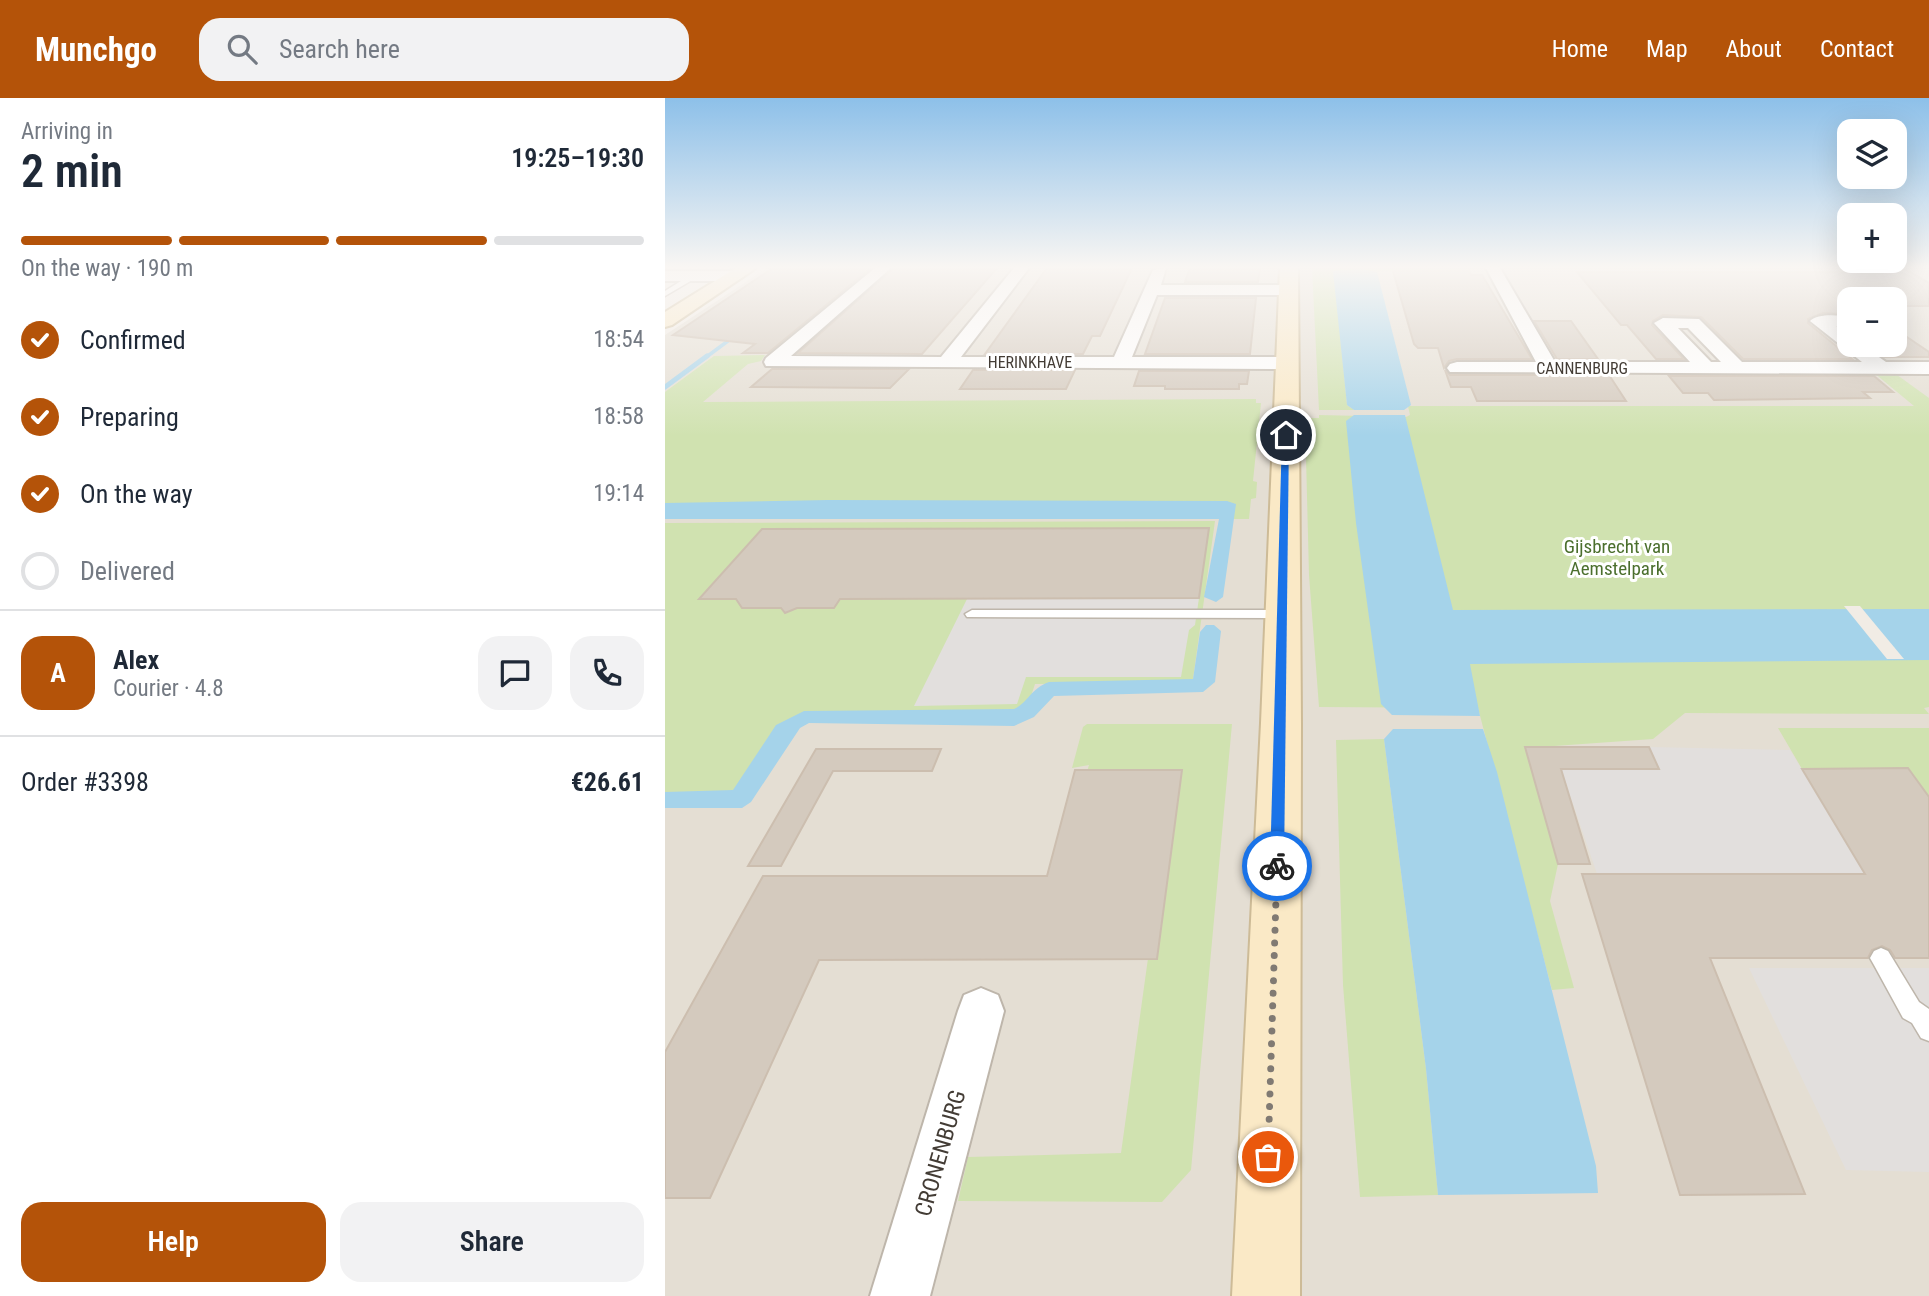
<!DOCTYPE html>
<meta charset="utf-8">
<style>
body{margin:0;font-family:"Roboto Condensed",sans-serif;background:#f2f2f3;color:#1f2937;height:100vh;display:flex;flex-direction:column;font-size:26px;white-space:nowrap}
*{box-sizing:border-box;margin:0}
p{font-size:23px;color:#747a83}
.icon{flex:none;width:38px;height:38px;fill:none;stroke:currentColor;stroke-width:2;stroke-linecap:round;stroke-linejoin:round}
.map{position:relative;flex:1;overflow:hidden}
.panel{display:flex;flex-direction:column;background:#fff;width:665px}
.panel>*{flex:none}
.tools{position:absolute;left:1172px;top:21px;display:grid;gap:14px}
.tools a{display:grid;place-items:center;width:70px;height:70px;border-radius:14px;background:#fff;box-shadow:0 7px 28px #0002;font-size:35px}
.pin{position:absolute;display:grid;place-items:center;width:60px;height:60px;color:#fff;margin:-30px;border:4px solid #fff;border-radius:50%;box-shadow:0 2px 7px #0007}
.courier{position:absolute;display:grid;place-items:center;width:70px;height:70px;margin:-35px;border:5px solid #1a73e8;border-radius:50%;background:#fff;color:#222;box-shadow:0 2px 9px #0007}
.summary em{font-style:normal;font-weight:600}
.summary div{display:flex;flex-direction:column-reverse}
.summary{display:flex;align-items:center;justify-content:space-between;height:119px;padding:0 21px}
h1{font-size:46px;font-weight:600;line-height:52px}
.bar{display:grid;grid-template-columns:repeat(4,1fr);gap:10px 7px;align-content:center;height:84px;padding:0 21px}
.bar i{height:9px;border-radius:5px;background:#e0e1e3}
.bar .on{background:#b45309}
.bar p{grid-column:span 4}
.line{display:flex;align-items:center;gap:18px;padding:0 21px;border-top:2px solid #e0e1e3}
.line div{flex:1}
.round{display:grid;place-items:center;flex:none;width:74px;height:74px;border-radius:21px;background:#f2f2f3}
ol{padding:0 21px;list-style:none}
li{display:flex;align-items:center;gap:21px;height:77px}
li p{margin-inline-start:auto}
li .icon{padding:7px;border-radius:50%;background:#b45309;color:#fff;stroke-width:4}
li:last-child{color:#747a83}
li i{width:38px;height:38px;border:4px solid #e0e1e3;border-radius:50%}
.button{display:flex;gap:14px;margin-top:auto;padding:14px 21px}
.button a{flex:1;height:80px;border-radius:21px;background:#b45309;color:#fff;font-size:28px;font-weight:600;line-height:80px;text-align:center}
.button a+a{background:#f2f2f3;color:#1f2937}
header{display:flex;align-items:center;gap:42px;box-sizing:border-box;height:98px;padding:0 35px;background:#b45309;color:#fff}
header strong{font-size:33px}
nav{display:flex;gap:38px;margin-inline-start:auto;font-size:24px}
.search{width:490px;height:63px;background:#f2f2f3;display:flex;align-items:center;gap:18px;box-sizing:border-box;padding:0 24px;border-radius:21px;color:#747a83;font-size:26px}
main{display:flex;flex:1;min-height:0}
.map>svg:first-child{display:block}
</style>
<header>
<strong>Munchgo</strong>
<div class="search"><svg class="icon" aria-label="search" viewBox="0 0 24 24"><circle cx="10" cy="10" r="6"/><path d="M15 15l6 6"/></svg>Search here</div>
<nav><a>Home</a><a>Map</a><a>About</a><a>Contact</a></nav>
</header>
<main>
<section class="panel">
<div class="summary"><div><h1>2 min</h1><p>Arriving in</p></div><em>19:25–19:30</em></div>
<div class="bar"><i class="on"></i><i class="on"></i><i class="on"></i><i></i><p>On the way · 190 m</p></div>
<ol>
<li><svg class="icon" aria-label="check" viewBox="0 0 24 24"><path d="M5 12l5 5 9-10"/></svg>Confirmed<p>18:54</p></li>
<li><svg class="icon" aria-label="check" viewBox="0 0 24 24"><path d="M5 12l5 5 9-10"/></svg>Preparing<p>18:58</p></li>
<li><svg class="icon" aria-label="check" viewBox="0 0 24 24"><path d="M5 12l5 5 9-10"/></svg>On the way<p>19:14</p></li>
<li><i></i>Delivered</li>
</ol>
<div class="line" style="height:126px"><b class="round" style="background:#b45309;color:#fff">A</b><div><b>Alex</b><p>Courier · 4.8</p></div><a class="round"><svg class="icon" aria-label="chat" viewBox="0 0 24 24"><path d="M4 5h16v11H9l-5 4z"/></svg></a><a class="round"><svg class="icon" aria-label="phone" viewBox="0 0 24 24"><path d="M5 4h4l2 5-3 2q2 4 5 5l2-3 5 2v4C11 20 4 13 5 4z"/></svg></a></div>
<div class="line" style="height:91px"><div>Order #3398</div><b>€26.61</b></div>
<div class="button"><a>Help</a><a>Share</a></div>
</section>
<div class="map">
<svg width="1264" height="1198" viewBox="0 0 1264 1198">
<rect width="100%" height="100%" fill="#f1ece5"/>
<path fill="#e4ded3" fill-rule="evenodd" d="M102 170H1264V1198H0V237ZM1185 201H1230V247H1185Z"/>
<g fill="#d0e2b0">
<path d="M647 170H814V171L669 174 682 307 689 312H654Z"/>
<path d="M100 257 96 263 83 266 38 304 591 301V305H596L588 383 592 384 591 400 586 401 584 421 0 419V294L49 258Z"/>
<path d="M1208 274H1228L1264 300V609L1259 610 1264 616 1020 615 988 641 861 650 893 766 885 803 909 890 887 892 813 610 654 609 644 477 640 320H654V317L741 319 745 317 743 308H1249Z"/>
<path d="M550 423 528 581 521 585 370 586 361 613H142L90 695 0 696V425Z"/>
<path d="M422 626H567L526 1072 497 1104 293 1103 303 1059 456 1055 508 680H420L424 667 407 670 418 629Z"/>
<path d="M1113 630H1264V699L1243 670 1137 671Z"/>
<path d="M719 641 761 971 773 1097 695 1099 678 887 671 642Z"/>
</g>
<g fill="#e2dfdd">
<path d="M534 500 530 527 524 532 516 579H361L352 606 249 608 302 501Z"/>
<path d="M984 649 1125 652 1200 776H932L896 671H993Z"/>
<path d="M1084 870H1264V1074L1181 1072Z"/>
</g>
<g fill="#a5d3ea">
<path d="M695 171 712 174 746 307 739 312H689L682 307 668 173Z"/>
<path d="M689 317H740L788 512 1264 511V562L805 566 815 618 727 617 716 606 691 425 681 323Z"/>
<path d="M163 402 562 403 571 406 558 499 551 504 539 499 554 421H0V405Z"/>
<path d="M541 527H549L556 533 550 584 538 594 389 598 369 619 349 628 144 625 135 630 86 704 77 710H0V694L68 692 111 627 139 613 349 611C363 605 365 591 384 584L528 581 535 534Z"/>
<path d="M728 631H818L832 674 931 1068 933 1095 773 1097 761 971 719 641Z"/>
</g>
<path fill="#f1ece5" d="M1179 508H1195L1239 561H1222Z"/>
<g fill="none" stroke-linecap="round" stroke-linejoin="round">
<path stroke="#a5d3ea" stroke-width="3.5" d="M40 260 71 237"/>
<path stroke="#a5d3ea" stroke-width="5" d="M0 289 42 258"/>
</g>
<g fill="#d4cabe" stroke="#ccbeaf" stroke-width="2">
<path d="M108 170H206L103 255H78L90 246 8 237Z"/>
<path d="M229 170H332L257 256 133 255Z"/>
<path d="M382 170H467L435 238H427L418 256H320Z"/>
<path d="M525 170H595L593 184H520Z"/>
<path d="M1175 170H1238L1264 185V208H1230V201H1185V216L1158 215 1143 221V225L1187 261H1078L1036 219 998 217 988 223 987 227 1019 261H991L962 227H956L912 174H1180Z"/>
<path d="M728 173H804L806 177H817L867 261H792L784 263 779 270 773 250H753L749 246Z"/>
<path d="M500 200H591L585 256H480Z"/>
<path d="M869 223H906L933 261H892Z"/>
<path d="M1230 231 1264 254V259H1219L1201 247H1230Z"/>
<path d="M107 271H244L225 290 86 289Z"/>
<path d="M308 272H410L401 291H295Z"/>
<path d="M780 272 785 277H944L961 303H812L806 289H786Z"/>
<path d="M474 273H584L582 286H574V291H500V288H469Z"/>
<path d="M1004 278H1209L1228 294H1198L1205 300 1049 302 1043 295H1018Z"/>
<path d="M544 430 534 500 175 501 169 510H132L120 515 116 510H77L71 501H34L97 431Z"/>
<path d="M860 649H984L994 671H896L925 766H893Z"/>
<path d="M151 651H276L267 673H168L116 768H83Z"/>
<path d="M1243 670 1264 699V860H1230L1225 852 1217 848 1207 852 1203 860H1045L1140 1096 1015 1097 917 776H1200L1137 671Z"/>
<path d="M410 672H517L492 861 154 862 45 1100H0V954L98 778H382Z"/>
</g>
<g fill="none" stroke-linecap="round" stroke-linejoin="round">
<defs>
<g id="lane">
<path d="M27 176 34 178 0 198V193Z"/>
<path d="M307 512H618L625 516 618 520 302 519 300 516Z"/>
<path d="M1216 850 1223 853 1254 904 1264 911V943L1256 940 1247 925 1238 920 1209 867 1205 860 1209 853Z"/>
</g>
<g id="street">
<path d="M210 170H226L126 258 276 259 349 170H364L296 259H449L488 172 501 170 496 187H623L631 192 623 197H492L467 259H622L631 265 622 271 101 268 99 264 101 260Z"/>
<path d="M821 170H835L890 264H1025L989 225 998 220 1034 221 1077 264H1197L1145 223C1153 215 1173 217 1185 219V232L1171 228 1185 238V247H1197L1221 264H1264V276L785 274 782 270 785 266 792 264H871ZM1013 230H1023L1056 264H1046Z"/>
<path d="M0 173H71L79 178 71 183H0Z"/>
<path d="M316 890 333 897 339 913 265 1198H205L293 913 299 897Z"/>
</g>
<g id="secondary">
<path d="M71 170H91L7 227 0 229V214Z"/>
<path d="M615 170H633L636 625 635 1198H567L596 625Z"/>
</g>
</defs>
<use href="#lane" stroke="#beb6ab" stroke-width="3"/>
<use href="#street" stroke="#beb6ab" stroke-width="4"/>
<use href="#secondary" stroke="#cdbb97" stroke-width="4"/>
<use href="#lane" fill="#fff" fill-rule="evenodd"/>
<use href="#street" fill="#fff" fill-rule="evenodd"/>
<use href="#secondary" fill="#fae9c6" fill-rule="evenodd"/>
</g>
<linearGradient id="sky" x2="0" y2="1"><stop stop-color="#8dc0e9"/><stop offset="0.5" stop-color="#f9f6f3"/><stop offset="1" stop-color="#f9f6f3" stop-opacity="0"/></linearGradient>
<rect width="1264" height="338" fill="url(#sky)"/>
<path fill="#1a73e8" d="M621 334 624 337 619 768 612 774 605 768 617 337Z"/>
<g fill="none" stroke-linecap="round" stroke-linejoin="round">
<path stroke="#807a73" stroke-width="7" stroke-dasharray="0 12.6" d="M603 1059 612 768"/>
</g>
<g text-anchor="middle" stroke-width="6" stroke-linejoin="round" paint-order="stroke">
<g font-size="16" fill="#433c35" stroke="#fff">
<text x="365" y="270">HERINKHAVE</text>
<text x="917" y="276">CANNENBURG</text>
</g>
<g font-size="19" fill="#4b6f2d" stroke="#fff">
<text x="952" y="455">Gijsbrecht van<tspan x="952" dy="22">Aemstelpark</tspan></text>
</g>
<g font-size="23" fill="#433c35" stroke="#fff">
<text transform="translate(275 1055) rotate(-74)" y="8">CRONENBURG</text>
</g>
</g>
</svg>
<div class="tools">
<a><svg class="icon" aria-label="layers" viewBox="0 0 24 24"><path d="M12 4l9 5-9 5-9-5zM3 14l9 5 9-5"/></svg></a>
<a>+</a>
<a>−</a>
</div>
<div class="pin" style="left:603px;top:1059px;background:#ea580c"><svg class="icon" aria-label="bag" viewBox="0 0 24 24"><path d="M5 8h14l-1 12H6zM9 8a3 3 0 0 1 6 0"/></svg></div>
<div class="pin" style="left:621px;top:337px;background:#1f2937"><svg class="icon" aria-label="home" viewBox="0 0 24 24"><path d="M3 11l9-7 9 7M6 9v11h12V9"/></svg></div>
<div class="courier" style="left:612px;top:768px"><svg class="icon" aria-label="bike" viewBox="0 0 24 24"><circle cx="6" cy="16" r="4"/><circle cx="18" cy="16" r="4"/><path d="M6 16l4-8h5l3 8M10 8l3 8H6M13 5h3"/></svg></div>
</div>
</main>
